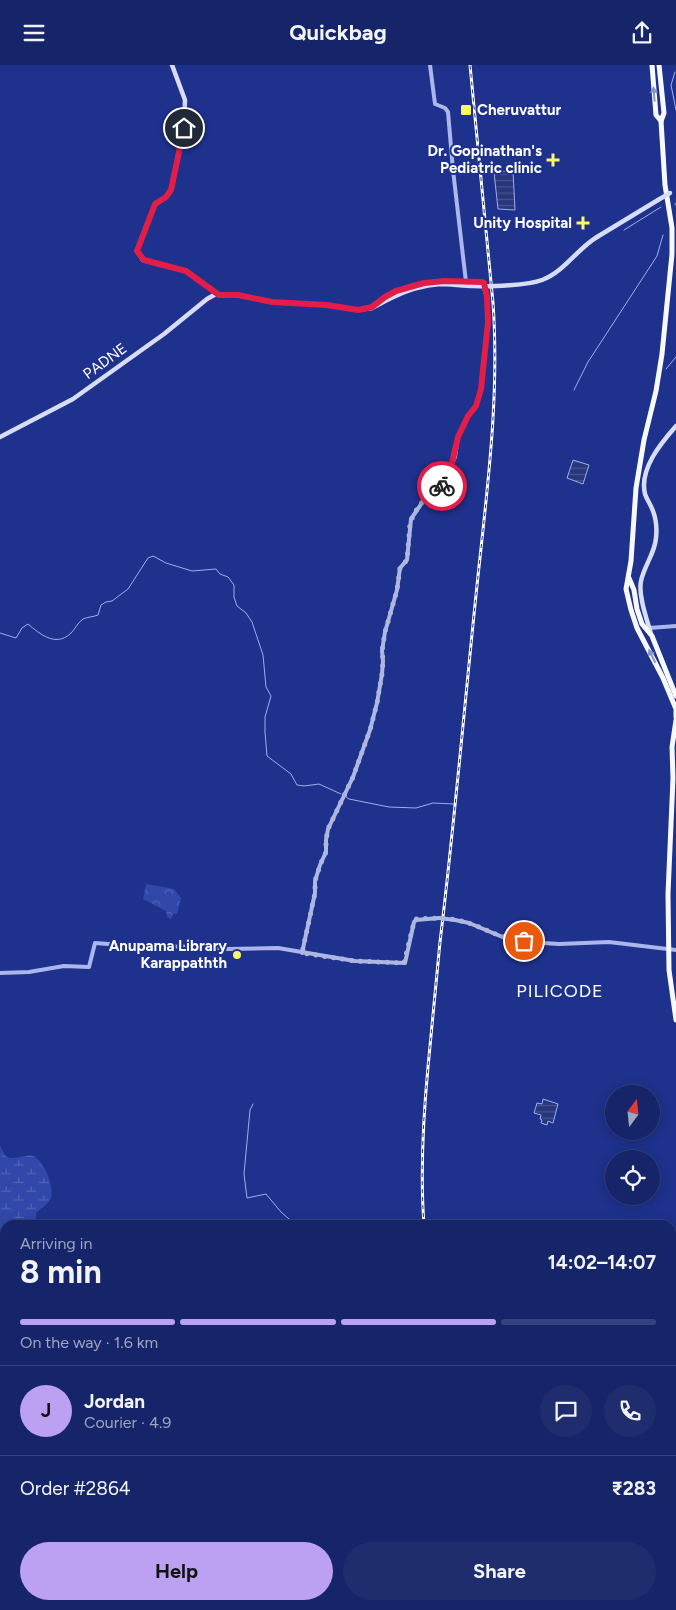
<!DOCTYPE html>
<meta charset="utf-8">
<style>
body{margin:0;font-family:Figtree,sans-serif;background:#1f2d6f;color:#f1f3f6;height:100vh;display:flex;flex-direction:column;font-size:19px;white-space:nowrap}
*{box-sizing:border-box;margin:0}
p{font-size:16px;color:#9ea5c0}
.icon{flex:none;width:28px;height:28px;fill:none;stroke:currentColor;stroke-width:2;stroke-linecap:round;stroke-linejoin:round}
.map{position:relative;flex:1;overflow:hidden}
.sheet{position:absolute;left:0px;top:1155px;width:676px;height:390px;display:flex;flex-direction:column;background:#162569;border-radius:15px 15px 0 0;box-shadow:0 2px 12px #0003,0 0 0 1px #35427d}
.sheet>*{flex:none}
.needle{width:32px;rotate:15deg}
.buttons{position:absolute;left:605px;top:1020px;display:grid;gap:10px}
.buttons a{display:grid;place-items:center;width:55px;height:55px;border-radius:50%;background:#162569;box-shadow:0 2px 12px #0003,0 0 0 1px #35427d;font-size:25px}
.pin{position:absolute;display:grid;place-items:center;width:42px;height:42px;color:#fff;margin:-21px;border:2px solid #fff;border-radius:50%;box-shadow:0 1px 5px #0007}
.courier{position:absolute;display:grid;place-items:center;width:50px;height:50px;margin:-25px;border:4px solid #e11d48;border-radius:50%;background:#fff;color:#222;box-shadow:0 1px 6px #0007}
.headline em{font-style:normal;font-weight:700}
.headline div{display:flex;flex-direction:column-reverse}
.headline{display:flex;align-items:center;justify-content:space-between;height:85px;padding:0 20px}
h1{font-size:32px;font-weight:700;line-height:38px}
.bar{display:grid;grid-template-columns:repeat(4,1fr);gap:8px 5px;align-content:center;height:60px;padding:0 20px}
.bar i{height:6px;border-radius:4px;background:#35427d}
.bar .active{background:#bca0f2}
.bar p{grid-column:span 4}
.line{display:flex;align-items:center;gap:12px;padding:0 20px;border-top:1px solid #35427d}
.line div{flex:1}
.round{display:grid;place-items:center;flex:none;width:52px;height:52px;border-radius:26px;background:#1f2d6f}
.primary-button{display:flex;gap:10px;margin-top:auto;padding:10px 20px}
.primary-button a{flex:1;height:58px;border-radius:30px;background:#bca0f2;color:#111;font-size:20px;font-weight:700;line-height:58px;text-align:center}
.primary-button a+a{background:#1f2d6f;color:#f1f3f6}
header{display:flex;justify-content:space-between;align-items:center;height:65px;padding:0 20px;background:#162569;font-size:22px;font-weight:700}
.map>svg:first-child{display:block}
</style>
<header><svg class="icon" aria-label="menu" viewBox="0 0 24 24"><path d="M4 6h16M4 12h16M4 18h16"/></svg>Quickbag<svg class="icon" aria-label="share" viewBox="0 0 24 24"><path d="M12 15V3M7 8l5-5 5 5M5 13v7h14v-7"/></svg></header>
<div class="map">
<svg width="676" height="1545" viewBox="0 0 676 1545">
<defs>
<pattern id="wetland-marsh" width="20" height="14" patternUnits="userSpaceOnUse" patternTransform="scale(1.25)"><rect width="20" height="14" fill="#3148aa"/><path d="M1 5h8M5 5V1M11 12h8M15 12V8" fill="none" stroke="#5063b7"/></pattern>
<pattern id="park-crowns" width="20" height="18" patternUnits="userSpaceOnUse" patternTransform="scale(1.25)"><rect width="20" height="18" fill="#3148aa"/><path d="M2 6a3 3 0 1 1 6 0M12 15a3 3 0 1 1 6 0" fill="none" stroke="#5063b7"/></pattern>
<pattern id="water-rules" width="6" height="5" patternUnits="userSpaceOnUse" patternTransform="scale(1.25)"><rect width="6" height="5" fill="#28367b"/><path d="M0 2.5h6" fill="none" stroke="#48548f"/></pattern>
</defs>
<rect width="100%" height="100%" fill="#1e318c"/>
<g fill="url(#wetland-marsh)">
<path d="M0 1081C2 1084 4 1089 6 1091 15 1097 24 1088 33 1091 44 1095 56 1124 50 1135 47 1140 40 1144 36 1148V1153L42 1160H5V1223L0 1216Z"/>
<path d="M349 1540H453L449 1543 451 1545H342Z"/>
</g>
<path fill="url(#park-crowns)" d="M146 819 174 824 181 833 177 849H173L171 854 167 852 166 846 143 834Z"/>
<g fill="url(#water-rules)" stroke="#9eaeee">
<path d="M513 106 515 145 498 144 494 107Z"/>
<path d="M573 395 589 400 583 419 567 413Z"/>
<path d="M543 1034 558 1039 553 1058 548 1056 547 1060 541 1058 542 1055 540 1054 541 1050 534 1048 537 1038 542 1039Z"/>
</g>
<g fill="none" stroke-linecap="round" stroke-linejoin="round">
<g stroke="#9eaeee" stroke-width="1">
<path d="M675 7 671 20 676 45"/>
<path d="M675 140 676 138"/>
<path d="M624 165 661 142"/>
<path d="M666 304 676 292"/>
<path d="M574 325 588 297 657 191 663 170"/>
<path d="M0 568 16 573 22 563 28 559C40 569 55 582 70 569 75 565 77 558 83 554 87 552 93 552 98 550L101 540 106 537 112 536 128 524 148 493 153 491 166 498 192 506 216 504 220 509 228 512 234 520V532L237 541 246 548 252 557 263 590 266 622 271 631 265 652V667L267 691 291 709 297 720 304 721 319 719 341 729"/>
<path d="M346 732 349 734 389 742 416 743 433 738 454 739"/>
<path d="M253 1039 250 1045 244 1109 247 1133 266 1129 281 1147 296 1160"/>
<path d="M0 1292 5 1291"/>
<path d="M563 1540 564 1545"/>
</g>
<path stroke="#28367b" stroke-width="5" d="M0 1232 5 1240"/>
<g stroke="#abb7ec" stroke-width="4">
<path d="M649 563 676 561"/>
<path d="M455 855 469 858 512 876 559 879 609 877 676 885"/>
<path d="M302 888 315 828V816L320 800 326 787V775L328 764 353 712 370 665 377 638 382 609 383 596 382 586 385 567 397 525 400 503 407 495 411 454 426 432 438 427 442 421 455 392 458 372 468 351 476 341 481 324 488 257 487 232 482 217H466L453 105 448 47 445 43 435 39 430 0"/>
<path d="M0 908 29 907 64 901 89 902 95 878 136 881 206 882 228 884 278 883 355 896 405 898 414 857 416 855 439 853"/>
</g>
<g stroke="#d7ddf9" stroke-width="4.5">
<path d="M172 0 185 35 184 63 171 125 166 132 155 139 137 186 143 195 186 206 219 230H238L272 237 327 240 358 245 372 243 389 234"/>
<path d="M597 172 658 135"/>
<path d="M378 238C403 217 434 216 466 217"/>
<path d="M0 372 73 334 164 269 207 234 216 229"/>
<path d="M651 569C647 555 638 530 641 516 644 501 655 488 656 473 657 464 656 454 653 446 651 440 647 435 645 429 639 404 661 378 676 361"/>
</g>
<g stroke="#f8f8ff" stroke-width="5">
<path d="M652 0 656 50 661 56"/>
<path d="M659 0 664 48 661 56 665 120 672 163V189L662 289 656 326 644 375 636 423 631 496 626 524 631 545 637 563 663 613 676 644V652"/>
<path d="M629 513 634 525 637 544 642 559 652 571 676 631"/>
<path d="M676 655 672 682 673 713 668 829 669 905 676 955"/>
</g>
<defs>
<g id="rail">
<path d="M424 1160C420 1107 423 1055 428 1002 432 960 436 919 440 877 454 762 464 646 476 530 486 433 500 335 493 238L470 0"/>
<path d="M534 1540 536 1545"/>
</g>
</defs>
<use href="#rail" stroke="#fff" stroke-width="3"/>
<use href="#rail" stroke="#1e318c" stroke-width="1" stroke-dasharray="4" stroke-linecap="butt"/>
<path stroke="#abb7ec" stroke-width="4" d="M439 853 455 855"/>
<g stroke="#d7ddf9" stroke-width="4.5">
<path d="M658 135 670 128"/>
<path d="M389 234C405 226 421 220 440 219 451 219 463 221 474 221 490 222 529 220 542 215 564 207 577 184 597 172"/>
</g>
</g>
<defs><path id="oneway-solid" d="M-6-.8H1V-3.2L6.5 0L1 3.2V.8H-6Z" transform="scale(1.25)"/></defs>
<g fill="#8b94c6">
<use href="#oneway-solid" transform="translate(654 29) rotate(-95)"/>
<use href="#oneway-solid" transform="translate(652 591) rotate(-117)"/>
</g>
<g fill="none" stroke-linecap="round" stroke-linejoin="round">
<path stroke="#b0b7d7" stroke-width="5" stroke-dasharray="0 9" d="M442 421C435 432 433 425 427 432 420 438 412 451 410 459L407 495 400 503 397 525 385 567 382 586 383 596 382 609 377 638 370 665 353 712 328 764 326 775V787L320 800 315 816V828L302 888 355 896 404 898 414 857 416 854C433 853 454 852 471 859 489 865 504 875 524 876"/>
<path stroke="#e11d48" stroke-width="6" d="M184 63 171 125 166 132 155 139 137 186 144 195 186 206 219 230H238L272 237 327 240 358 245 372 242 385 232 396 226 424 218 444 216 482 217 484 218 487 232 488 257 481 324 476 341 468 351 458 372 451 402 442 421"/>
</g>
<g fill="#fbf76a" stroke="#1e318c" stroke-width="2">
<rect x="460" y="39" width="12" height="12" rx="2.5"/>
<path d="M550.5 87.5h5v5h5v5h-5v5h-5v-5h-5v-5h5z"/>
<path d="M580.5 150.5h5v5h5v5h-5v5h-5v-5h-5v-5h5z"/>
<circle cx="237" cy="890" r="5"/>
</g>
<g text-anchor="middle" stroke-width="4" stroke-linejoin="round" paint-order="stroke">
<g font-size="15" font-weight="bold" fill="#fff" stroke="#1e318c" text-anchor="end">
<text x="477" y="50" text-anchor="start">Cheruvattur</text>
<text x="542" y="91">Dr. Gopinathan's<tspan x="542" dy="17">Pediatric clinic</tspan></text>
<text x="572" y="163">Unity Hospital</text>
<text x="227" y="886">Anupama Library<tspan x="227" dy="17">Karappathth</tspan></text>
</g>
<g font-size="15" fill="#fff" stroke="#1e318c">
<text transform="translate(105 296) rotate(-36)" y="5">PADNE</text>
</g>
<g font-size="18" letter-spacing="1" fill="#fff" stroke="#1e318c">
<text x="560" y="932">PILICODE</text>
</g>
</g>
</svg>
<div class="buttons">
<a><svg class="needle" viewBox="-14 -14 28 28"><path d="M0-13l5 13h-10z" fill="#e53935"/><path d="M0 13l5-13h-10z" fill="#9ea5c0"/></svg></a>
<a><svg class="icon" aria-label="locate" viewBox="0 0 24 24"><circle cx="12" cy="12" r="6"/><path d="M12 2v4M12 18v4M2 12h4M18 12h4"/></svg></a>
</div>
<div class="pin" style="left:524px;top:876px;background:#ea580c"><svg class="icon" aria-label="bag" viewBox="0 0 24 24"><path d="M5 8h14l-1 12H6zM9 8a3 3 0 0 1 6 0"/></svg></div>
<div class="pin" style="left:184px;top:63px;background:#1f2937"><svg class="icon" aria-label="home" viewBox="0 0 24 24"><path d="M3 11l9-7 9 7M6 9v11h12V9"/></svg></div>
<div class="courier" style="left:442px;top:421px"><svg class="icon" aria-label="bike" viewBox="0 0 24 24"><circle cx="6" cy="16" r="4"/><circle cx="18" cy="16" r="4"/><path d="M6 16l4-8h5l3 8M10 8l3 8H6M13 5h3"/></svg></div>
<section class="sheet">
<div class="headline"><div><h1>8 min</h1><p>Arriving in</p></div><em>14:02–14:07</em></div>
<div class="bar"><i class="active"></i><i class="active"></i><i class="active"></i><i></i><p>On the way · 1.6 km</p></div>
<div class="line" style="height:90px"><b class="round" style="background:#bca0f2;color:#111">J</b><div><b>Jordan</b><p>Courier · 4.9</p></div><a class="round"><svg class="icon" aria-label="chat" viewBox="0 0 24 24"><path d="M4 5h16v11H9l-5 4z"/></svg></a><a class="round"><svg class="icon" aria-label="phone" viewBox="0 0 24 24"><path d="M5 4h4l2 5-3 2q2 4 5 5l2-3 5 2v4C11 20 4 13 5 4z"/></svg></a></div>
<div class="line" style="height:65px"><div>Order #2864</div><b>₹283</b></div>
<div class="primary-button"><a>Help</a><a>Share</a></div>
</section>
</div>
